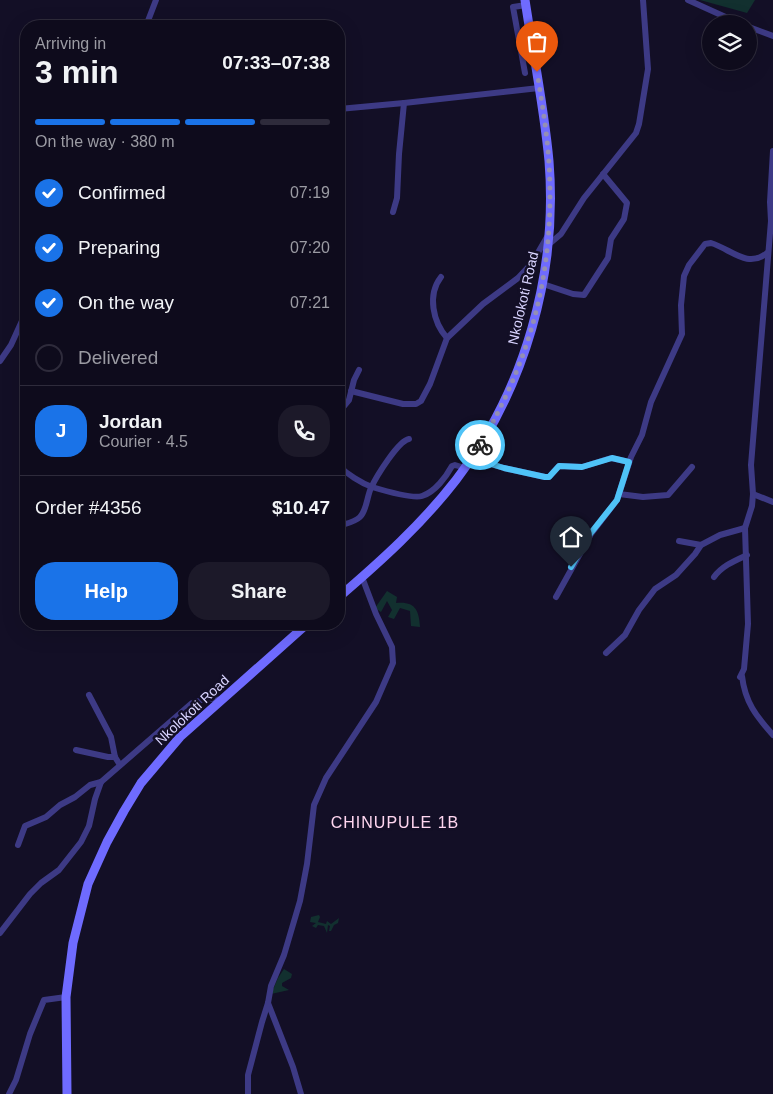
<!DOCTYPE html>
<meta charset="utf-8">
<style>
body{margin:0;font-family:Arial,sans-serif;background:#1c1929;color:#f1f3f6;height:100vh;display:flex;flex-direction:column;font-size:19px;white-space:nowrap}
*{box-sizing:border-box;margin:0}
p{font-size:16px;color:#9b9ba3}
.icon{flex:none;width:28px;height:28px;fill:none;stroke:currentColor;stroke-width:2;stroke-linecap:round;stroke-linejoin:round}
.map{position:relative;flex:1;overflow:hidden}
.side{position:absolute;left:20px;top:20px;width:325px;height:610px;display:flex;flex-direction:column;background:#0e0b1c;border-radius:20px;box-shadow:0 5px 20px #0002,0 0 0 1px #2e2b3b}
.side>*{flex:none}
.tools{position:absolute;left:702px;top:15px;display:grid;gap:10px}
.tools a{display:grid;place-items:center;width:55px;height:55px;border-radius:50%;background:#0e0b1c;box-shadow:0 5px 20px #0002,0 0 0 1px #2e2b3b;font-size:25px}
.pin{position:absolute;display:grid;place-items:center;width:42px;height:42px;color:#fff;margin:-51px -21px;border-radius:50% 50% 50% 0;rotate:-45deg;box-shadow:0 0 5px #0007}
.pin .icon{rotate:45deg}
.courier{position:absolute;display:grid;place-items:center;width:50px;height:50px;margin:-25px;border:4px solid #4fc3f7;border-radius:50%;background:#fff;color:#222;box-shadow:0 1px 6px #0007}
.overview em{font-style:normal;font-weight:800}
.overview div{display:flex;flex-direction:column-reverse}
.overview{display:flex;align-items:center;justify-content:space-between;height:85px;padding:0 15px}
h1{font-size:32px;font-weight:800;line-height:38px}
.bar{display:grid;grid-template-columns:repeat(4,1fr);gap:8px 5px;align-content:center;height:60px;padding:0 15px}
.bar i{height:6px;border-radius:4px;background:#2e2b3b}
.bar .active{background:#1a73e8}
.bar p{grid-column:span 4}
.line{display:flex;align-items:center;gap:12px;padding:0 15px;border-top:1px solid #2e2b3b}
.line div{flex:1}
.round{display:grid;place-items:center;flex:none;width:52px;height:52px;border-radius:20px;background:#1c1929}
ol{padding:0 15px;list-style:none}
li{display:flex;align-items:center;gap:15px;height:55px}
li p{margin-inline-start:auto}
li .icon{padding:5px;border-radius:50%;background:#1a73e8;color:#fff;stroke-width:4}
li:last-child{color:#9b9ba3}
li i{width:28px;height:28px;border:2px solid #2e2b3b;border-radius:50%}
.action{display:flex;gap:10px;margin-top:auto;padding:10px 15px}
.action a{flex:1;height:58px;border-radius:20px;background:#1a73e8;color:#fff;font-size:20px;font-weight:800;line-height:58px;text-align:center}
.action a+a{background:#1c1929;color:#f1f3f6}
.map>svg:first-child{display:block}
</style>
<div class="map">
<svg width="773" height="1094" viewBox="0 0 773 1094">
<rect width="100%" height="100%" fill="#130f26"/>
<g fill="#12302f">
<path d="M700 0H755L747 13Z"/>
<path d="M387 591 397 597 396 603C415 601 419 610 420 627L411 626 410 611 400 608 394 619 388 617 392 610 387 601 381 612 375 608Z"/>
<path d="M319 915 320 917 318 922 326 924 327 921 331 924 339 918 338 923 334 925 331 931H329L330 926 328 925 327 933 324 926 318 925 316 928 312 926 316 923 310 922 311 917Z"/>
<path d="M284 969 292 974 291 978 282 983V986L289 990 271 994 278 978Z"/>
</g>
<g fill="none" stroke-linecap="round" stroke-linejoin="round">
<g stroke="#3d3a85" stroke-width="6">
<path d="M688 0 741 24"/>
<path d="M146 26 156 0"/>
<path d="M749 27 773 36"/>
<path d="M525 73 513 7 526 5"/>
<path d="M339 109 404 103 539 88"/>
<path d="M773 151 770 202 771 221 751 465 753 494 773 502"/>
<path d="M393 212 397 198 399 154 404 103"/>
<path d="M548 245 561 234 584 198 636 133 639 124 648 69 643 0"/>
<path d="M441 277C427 295 433 322 447 338"/>
<path d="M543 284 573 294 584 295 608 258 611 239 624 219 627 203 603 174"/>
<path d="M0 361 11 345 26 312"/>
<path d="M351 391 403 404H416L421 401 430 384 447 338 483 304 518 278 532 263 547 237"/>
<path d="M339 412 349 400 354 380 359 370"/>
<path d="M471 458 504 468 545 477H549L559 466 582 467 611 458 629 462"/>
<path d="M339 466C347 474 361 483 372 487 382 490 413 499 422 496 435 492 446 477 452 466L455 465 465 468"/>
<path d="M619 494 643 497 668 495 692 467"/>
<path d="M339 526C345 524 355 522 360 517 367 510 367 496 371 488 376 477 398 441 409 439"/>
<path d="M679 541 701 545"/>
<path d="M714 577C722 566 734 561 747 555"/>
<path d="M556 597 591 534 617 500 631 457 642 435 651 402 682 334 681 305 684 276 689 265 705 244 711 243C731 249 747 269 767 253"/>
<path d="M606 653 625 635 639 610 655 589 676 575 695 554 701 545 720 535 745 528"/>
<path d="M742 676C745 702 756 716 773 735"/>
<path d="M740 677 744 669 748 624 745 528 752 506 753 494"/>
<path d="M89 695 111 737 115 757 120 765"/>
<path d="M76 750 108 757H115"/>
<path d="M18 845 25 826 46 817 60 805 75 797 90 785 101 782"/>
<path d="M0 933 30 894 41 883 59 870 81 842 89 826 95 799 101 782 192 703 208 698 221 700"/>
<path d="M268 1003 293 1067 301 1094"/>
<path d="M9 1094 16 1080 30 1034 44 1000 66 997"/>
<path d="M248 1094V1075L262 1022 268 1003 271 986 284 955 300 901 307 864 314 805 326 778 376 702 393 663 392 647 376 614 362 577"/>
</g>
<g stroke="#6f6bff" stroke-width="9">
<path d="M339 597C381 561 422 524 456 480 525 390 558 273 549 161 544 107 533 53 525 0"/>
<path d="M67 1094 66 997 73 943 88 884 107 842 124 811 141 783 180 737 307 624"/>
</g>
</g>
<g fill="none" stroke-linecap="round" stroke-linejoin="round">
<path stroke="#948fb3" stroke-width="5" stroke-dasharray="0 9" d="M480 445C533 355 555 267 549 163 547 133 542 102 537 72"/>
<path stroke="#4fc3f7" stroke-width="6" d="M480 445 471 458 504 468 545 477H549L559 466 582 467 612 458 629 462 617 500 590 534 571 567"/>
</g>
<g text-anchor="middle" stroke-width="5" stroke-linejoin="round" paint-order="stroke">
<g font-size="14" fill="#d9d4ff" stroke="#130f26">
<text transform="translate(523 298) rotate(-77)" y="5">Nkolokoti Road</text>
<text transform="translate(192 710) rotate(-43)" y="5">Nkolokoti Road</text>
</g>
<g font-size="16" letter-spacing="1" fill="#ffd6f0" stroke="#130f26">
<text x="395" y="828">CHINUPULE 1B</text>
</g>
</g>
</svg>
<div class="tools">
<a><svg class="icon" aria-label="layers" viewBox="0 0 24 24"><path d="M12 4l9 5-9 5-9-5zM3 14l9 5 9-5"/></svg></a>
</div>
<div class="pin" style="left:537px;top:72px;background:#ea580c"><svg class="icon" aria-label="bag" viewBox="0 0 24 24"><path d="M5 8h14l-1 12H6zM9 8a3 3 0 0 1 6 0"/></svg></div>
<div class="pin" style="left:571px;top:567px;background:#1f2937"><svg class="icon" aria-label="home" viewBox="0 0 24 24"><path d="M3 11l9-7 9 7M6 9v11h12V9"/></svg></div>
<div class="courier" style="left:480px;top:445px"><svg class="icon" aria-label="bike" viewBox="0 0 24 24"><circle cx="6" cy="16" r="4"/><circle cx="18" cy="16" r="4"/><path d="M6 16l4-8h5l3 8M10 8l3 8H6M13 5h3"/></svg></div>
<section class="side">
<div class="overview"><div><h1>3 min</h1><p>Arriving in</p></div><em>07:33–07:38</em></div>
<div class="bar"><i class="active"></i><i class="active"></i><i class="active"></i><i></i><p>On the way · 380 m</p></div>
<ol>
<li><svg class="icon" aria-label="check" viewBox="0 0 24 24"><path d="M5 12l5 5 9-10"/></svg>Confirmed<p>07:19</p></li>
<li><svg class="icon" aria-label="check" viewBox="0 0 24 24"><path d="M5 12l5 5 9-10"/></svg>Preparing<p>07:20</p></li>
<li><svg class="icon" aria-label="check" viewBox="0 0 24 24"><path d="M5 12l5 5 9-10"/></svg>On the way<p>07:21</p></li>
<li><i></i>Delivered</li>
</ol>
<div class="line" style="height:90px"><b class="round" style="background:#1a73e8;color:#fff">J</b><div><b>Jordan</b><p>Courier · 4.5</p></div><a class="round"><svg class="icon" aria-label="phone" viewBox="0 0 24 24"><path d="M5 4h4l2 5-3 2q2 4 5 5l2-3 5 2v4C11 20 4 13 5 4z"/></svg></a></div>
<div class="line" style="height:65px"><div>Order #4356</div><b>$10.47</b></div>
<div class="action"><a>Help</a><a>Share</a></div>
</section>
</div>
